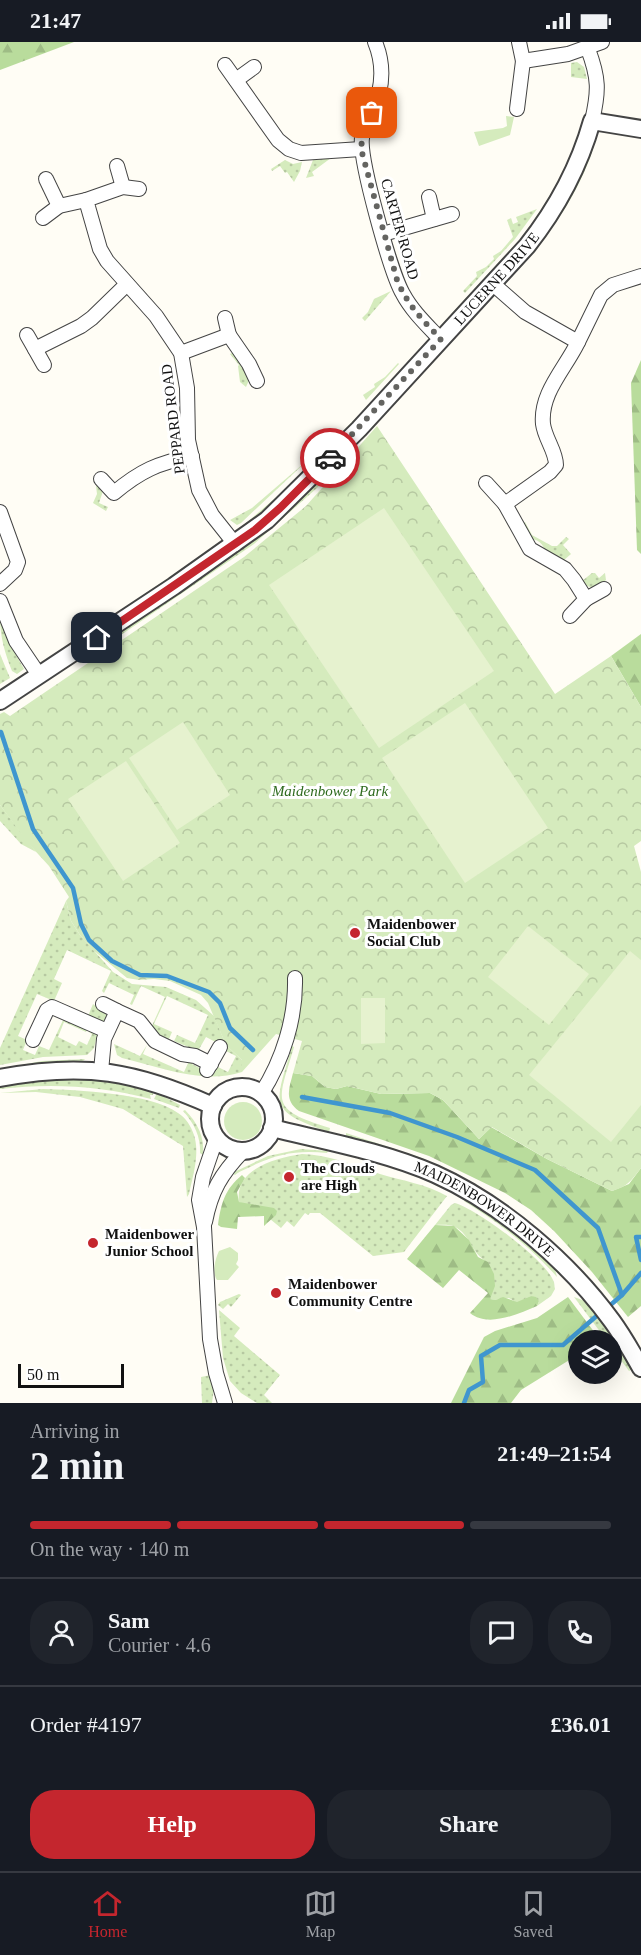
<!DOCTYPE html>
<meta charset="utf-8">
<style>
body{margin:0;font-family:"Times New Roman",serif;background:#20242c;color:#f1f3f6;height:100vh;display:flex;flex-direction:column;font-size:22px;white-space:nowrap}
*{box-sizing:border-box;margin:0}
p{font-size:20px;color:#9ea1a6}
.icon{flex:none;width:33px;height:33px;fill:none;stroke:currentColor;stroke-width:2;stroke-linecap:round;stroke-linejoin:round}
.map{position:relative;height:1361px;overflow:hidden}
.sheet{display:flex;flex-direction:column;background:#171b24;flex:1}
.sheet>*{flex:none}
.buttons{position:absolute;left:568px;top:1288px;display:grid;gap:12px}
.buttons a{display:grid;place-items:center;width:54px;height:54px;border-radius:50%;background:#171b24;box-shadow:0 6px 24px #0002;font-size:30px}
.scale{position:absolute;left:18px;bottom:15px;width:106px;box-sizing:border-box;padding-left:6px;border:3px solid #111;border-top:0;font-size:16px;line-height:21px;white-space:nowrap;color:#111;-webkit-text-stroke:4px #fff;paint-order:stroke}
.pin{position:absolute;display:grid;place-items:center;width:51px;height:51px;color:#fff;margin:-26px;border-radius:12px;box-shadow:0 3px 9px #0006}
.courier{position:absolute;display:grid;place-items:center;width:60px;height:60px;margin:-30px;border:4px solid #c4262e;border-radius:50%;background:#fff;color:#222;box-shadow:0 2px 8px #0007}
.overview em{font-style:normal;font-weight:800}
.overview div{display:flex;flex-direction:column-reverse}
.overview{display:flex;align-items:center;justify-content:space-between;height:102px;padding:0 30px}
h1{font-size:39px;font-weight:800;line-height:45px}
.bar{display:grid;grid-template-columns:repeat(4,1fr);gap:9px 6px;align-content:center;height:72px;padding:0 30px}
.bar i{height:8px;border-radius:4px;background:#363941}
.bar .selected{background:#c4262e}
.bar p{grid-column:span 4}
.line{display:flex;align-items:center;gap:15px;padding:0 30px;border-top:2px solid #363941}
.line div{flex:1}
.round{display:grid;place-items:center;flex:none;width:63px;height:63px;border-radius:24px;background:#20242c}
.button{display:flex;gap:12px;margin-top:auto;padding:12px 30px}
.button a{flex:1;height:69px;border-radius:24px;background:#c4262e;color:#fff;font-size:24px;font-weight:800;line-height:69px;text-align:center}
.button a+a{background:#20242c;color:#f1f3f6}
.status{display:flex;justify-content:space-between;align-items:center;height:42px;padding:0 30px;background:#171b24;direction:ltr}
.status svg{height:16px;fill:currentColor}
.menu{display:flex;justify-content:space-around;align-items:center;height:84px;border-top:2px solid #363941;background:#171b24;font-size:16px;color:#9ea1a6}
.menu a{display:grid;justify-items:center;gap:3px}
.menu .selected{color:#c4262e}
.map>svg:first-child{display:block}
</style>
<div class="status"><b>21:47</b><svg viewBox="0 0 49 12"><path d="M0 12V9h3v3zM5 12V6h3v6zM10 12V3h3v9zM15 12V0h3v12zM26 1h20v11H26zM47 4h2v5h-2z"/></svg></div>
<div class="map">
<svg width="641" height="1361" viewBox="0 0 641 1361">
<defs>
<pattern id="grass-dots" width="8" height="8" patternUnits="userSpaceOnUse" patternTransform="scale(1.5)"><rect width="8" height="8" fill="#d5ebbd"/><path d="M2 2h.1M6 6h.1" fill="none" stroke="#b6c8a1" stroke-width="1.8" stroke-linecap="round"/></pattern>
<pattern id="forest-firs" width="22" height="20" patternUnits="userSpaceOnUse" patternTransform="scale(1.5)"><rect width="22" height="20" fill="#b9dc9c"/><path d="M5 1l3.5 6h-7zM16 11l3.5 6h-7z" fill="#9ebc85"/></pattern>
<pattern id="park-crowns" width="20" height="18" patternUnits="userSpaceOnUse" patternTransform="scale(1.5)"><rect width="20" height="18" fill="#d5ebbd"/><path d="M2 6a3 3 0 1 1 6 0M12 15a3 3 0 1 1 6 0" fill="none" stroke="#b6c8a1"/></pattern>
</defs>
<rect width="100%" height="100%" fill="#fffdf5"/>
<g fill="url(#grass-dots)">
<path d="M577 20 584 25 587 37 571 35V21Z"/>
<path d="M380 67 384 69 389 78 378 83 381 91 378 92 375 86 376 83 373 81Z"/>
<path d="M578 97 580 98 568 127 526 197 445 281 444 280 523 194C545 164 564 132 578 97Z"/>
<path d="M592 103 594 104C583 140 562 174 539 203 528 216 514 228 505 242L503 240Z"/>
<path d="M331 116 312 130 314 134 306 136 313 118Z"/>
<path d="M285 118 293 122 302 120 300 129 294 140 287 130 285 131 280 124 272 129 271 127Z"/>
<path d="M537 167 515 197 465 251 463 249 477 234 476 230 486 225 494 217 493 214 501 209 513 195 507 178 511 176 513 182 518 180 516 175Z"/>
<path d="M391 249 365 279 362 276 368 270 374 257Z"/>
<path d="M234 310 250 336 246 345 240 340 238 324 239 323 230 312Z"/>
<path d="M398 321 399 322 366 358 363 353 375 345 374 342 385 335Z"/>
<path d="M354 378 356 380 269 466 240 488H238L288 445Z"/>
<path d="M373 383 317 446 254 502 80 621 77 618 253 499 292 465Z"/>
<path d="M310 416 241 481 237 483 230 478 252 466Z"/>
<path d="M96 444 100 445 103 449 99 461 108 465 106 469 93 461 97 452Z"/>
<path d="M525 480 532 493 552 504H557L566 495 569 497 563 503 571 512 563 519C559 517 551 515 548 512 542 504 542 497 528 497L520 482Z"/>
<path d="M219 502 218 506 45 621H42Z"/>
<path d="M592 531H595L599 536 605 531 606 538C598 546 589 549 582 539Z"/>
<path d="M0 576 8 599 24 627 17 632 12 629C5 612 0 594 0 576Z"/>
<path d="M0 612 10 636 0 642Z"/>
<path d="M0 763 36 810 21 802 0 779Z"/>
<path d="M66 859 71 879 80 893 113 930 132 942 166 945 196 958 214 974 226 1003 242 1018V1030C203 1043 160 1025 122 1016L117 1013 114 1002 140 1014 147 1003 143 1012 184 1030 189 1019 194 1018 192 1022 213 1033 218 1025 228 1030 236 1014 226 1009 227 1006 206 995 198 1009 174 999 177 993 195 1001 208 973 167 954 154 982 172 990 169 997 153 990 151 986 165 955 141 944 132 963 130 962 134 953 109 941 104 951 102 949 111 929 67 908 54 937 62 941 54 959 37 952 18 994 27 998 23 1008 35 1013 39 1004 49 1008 64 976 88 985 86 990 64 980 58 995 76 1004 79 999 87 1003 92 992 89 990 91 986 98 989 94 1006 87 1013 43 1015 0 1023V1006Z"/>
<path d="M93 962 106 972 107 981 102 982 88 974Z"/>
<path d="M292 1004 294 1005C278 1060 268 1067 330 1086L329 1090C265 1068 276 1062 292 1004Z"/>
<path d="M85 1017 82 1020 42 1021 0 1030V1027L42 1019Z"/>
<path d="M72 1036C101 1038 127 1041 153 1050V1053H150L151 1057C101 1044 52 1041 0 1047V1043L34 1038Z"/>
<path d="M43 1047C76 1048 152 1051 178 1071 186 1076 191 1084 194 1093 200 1112 193 1133 189 1152L187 1155 183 1104 123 1067 80 1055 36 1050 0 1051Z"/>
<path d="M157 1051 180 1063 179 1066 154 1057Z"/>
<path d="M185 1068C197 1080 205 1095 203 1113L200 1111C201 1095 194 1081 183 1069Z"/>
<path d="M346 1091 422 1116 455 1131 454 1134 421 1119 346 1094Z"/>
<path d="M301 1107 328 1109 327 1111C301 1108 280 1111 256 1122 249 1126 241 1128 235 1133L232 1131 268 1114Z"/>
<path d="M302 1112C330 1113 354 1123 380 1132 403 1139 426 1142 447 1154L404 1210 373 1214 320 1171H310L308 1173 305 1171 294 1185 287 1179 281 1186 270 1177 239 1160C234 1126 277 1116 302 1112Z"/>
<path d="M466 1157 515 1190 555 1227 557 1235C530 1204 499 1181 464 1159Z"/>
<path d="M455 1161C478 1168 544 1217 553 1238 555 1241 554 1244 555 1247L551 1254 537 1264 539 1259 531 1254 517 1261 509 1256 496 1258 490 1257 488 1221C471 1211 470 1192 455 1185 450 1182 440 1183 435 1183L451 1163Z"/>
<path d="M239 1252 241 1253 231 1265 228 1262 223 1267 218 1263 220 1260Z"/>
<path d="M574 1255 588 1260 609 1287 634 1326 629 1329 612 1306V1299H607Z"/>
<path d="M219 1268 240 1286 234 1294 280 1333 264 1353 272 1361H257L241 1351 230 1339 223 1316Z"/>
<path d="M211 1333 214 1346 212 1361H202L201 1335Z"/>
</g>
<g fill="url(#forest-firs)">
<path d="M0 0H74L0 28Z"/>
<path d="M641 318V512L637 508 631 341Z"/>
<path d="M641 592V665L611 614Z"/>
<path d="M293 1031 312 1034 325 1045 336 1047 347 1044 381 1052 430 1051 443 1058 479 1097 491 1085 547 1117 612 1149 629 1142 641 1126V1264L628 1275 592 1230 554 1189 531 1168 505 1151 429 1114 299 1069C284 1058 289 1047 293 1031Z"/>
<path d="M242 1133 245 1136 237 1150 239 1160 274 1166 277 1169 276 1173 264 1184V1174L238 1175 237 1187 221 1185 218 1183C221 1161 225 1147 242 1133Z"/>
<path d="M435 1183 454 1184 469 1198 478 1215 488 1220 494 1232 495 1244 490 1257 496 1258 503 1255 517 1260 531 1254 536 1255 539 1259 537 1264C518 1272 488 1286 470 1271L488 1251 459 1228 443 1246 407 1217Z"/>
<path d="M568 1255 601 1299H579V1312L521 1348 511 1361H451L484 1295 495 1289 537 1276Z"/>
</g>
<path fill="url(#park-crowns)" d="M377 384 555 652 611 614 641 665V799L634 804 641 830V1126C632 1138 627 1145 612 1149L547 1117 492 1085 479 1097 443 1058 430 1051 381 1052 347 1044 336 1047 325 1045 312 1034 293 1031 302 999 276 992 242 1030V1018L226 1003 208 961 201 953 170 939 154 937 139 938 127 936 93 908 80 893 71 879 66 859 69 855 49 824 28 801 0 763V672L4 670 10 674 244 515 306 464Z"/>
<g fill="#d5ebbd">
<path d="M506 74 514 75 510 93 479 104 474 90 503 86 507 84Z"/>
<circle cx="243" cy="1079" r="19"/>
<path d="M230 1205 238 1211V1218L236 1222 239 1225 228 1238H217C212 1231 215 1217 219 1209Z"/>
</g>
<g fill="#e6f2cf">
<path d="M384 466 494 629 379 706 269 543Z"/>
<path d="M465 661 548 786 465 841 382 716Z"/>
<path d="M183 680 230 753 177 788 129 716Z"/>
<path d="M126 719 180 801 123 839 68 757Z"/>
<path d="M528 884 589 932 549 983 488 935Z"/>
<path d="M630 909 641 918V1063L611 1100 529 1033Z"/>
<path d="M361 956H385V1001L361 1002Z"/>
</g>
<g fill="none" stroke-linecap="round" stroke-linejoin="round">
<g stroke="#3f96cf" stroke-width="4.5">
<path d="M1 690 33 787 73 846 81 882 89 898 112 919 140 933 167 934 209 950 220 961 230 986 253 1008"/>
<path d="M302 1055 390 1071 457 1095 535 1128 598 1186 622 1253"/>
<path d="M641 1195H636L641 1218"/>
<path d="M607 1266 622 1253 641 1231"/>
<path d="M464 1361 469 1348 483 1340 481 1314 500 1303H563L600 1271"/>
</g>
<defs>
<g id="minor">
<path d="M375 0C385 24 383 47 372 71 368 79 363 87 362 96 359 117 391 232 403 252 412 269 427 283 441 298"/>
<path d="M519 0 523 19 568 12 602 0"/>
<path d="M588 7C599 36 599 49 592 79"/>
<path d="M225 23 278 98 289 107 301 111 361 107"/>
<path d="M236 38 254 25"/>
<path d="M517 67 523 19"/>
<path d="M117 124 123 145"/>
<path d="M46 137 59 164"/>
<path d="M139 147 123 145 86 158 100 207 107 219 156 274 181 311 187 346 188 398 199 448 212 473 235 502"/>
<path d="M429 155 434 177"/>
<path d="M43 176 59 164 86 158"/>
<path d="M383 192 452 172"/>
<path d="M493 242 525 270 578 300C565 327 540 351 543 382 545 397 556 409 556 423L550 430 505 462 530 507 565 527 574 538 586 557 570 574"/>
<path d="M225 276 229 293"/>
<path d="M27 293 35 307"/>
<path d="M578 300 601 253 613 243 641 234"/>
<path d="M181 311 229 293 249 322 257 339"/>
<path d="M44 323 35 307 81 284 92 276 127 242"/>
<path d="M101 437 114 451C140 429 158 421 192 414"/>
<path d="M486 441 505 462"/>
<path d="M0 470 18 520 15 528 0 542"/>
<path d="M586 557 604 547"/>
<path d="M0 559 16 599 39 633"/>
<path d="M103 962 117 969"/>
<path d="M33 998 47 968 52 965 107 989"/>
<path d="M207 1028 220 1005"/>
<path d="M101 1029 104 997 117 969 139 979 155 999 182 1012 195 1014 211 1022"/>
<path d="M261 1052C283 1018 296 976 295 936"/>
<path d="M216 1097 203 1135 199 1158 204 1185 210 1297 216 1331 225 1361"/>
<path d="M205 1180C211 1149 221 1132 243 1109"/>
</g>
<g id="tertiary">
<path id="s1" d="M0 659 174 544 267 478 359 387 527 204C557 166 579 125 592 79L641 87"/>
<path d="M0 1036C85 1020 135 1029 213 1064"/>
<circle cx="242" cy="1077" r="32"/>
<path id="s2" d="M272 1086C325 1099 385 1110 435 1132 502 1162 569 1220 612 1279 623 1294 632 1310 641 1326"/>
</g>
</defs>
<use href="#minor" stroke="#444" stroke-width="16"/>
<use href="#tertiary" stroke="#444" stroke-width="20"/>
<use href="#minor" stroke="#fff" stroke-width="14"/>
<use href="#tertiary" stroke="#fff" stroke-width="16"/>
</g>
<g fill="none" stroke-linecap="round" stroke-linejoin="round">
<path stroke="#646461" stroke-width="6" stroke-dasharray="0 10.8" d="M330 416 441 297C423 279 407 262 397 238L361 107 363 89 372 71"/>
<path stroke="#c4262e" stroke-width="8" d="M97 596 255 488 280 466 330 416"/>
</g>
<g fill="#c4262e" stroke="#fff" stroke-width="2">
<circle cx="355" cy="891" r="6"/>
<circle cx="289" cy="1135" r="6"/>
<circle cx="93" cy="1201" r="6"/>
<circle cx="276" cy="1251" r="6"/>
</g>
<g text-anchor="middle" stroke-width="6" stroke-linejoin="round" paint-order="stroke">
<g font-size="15" fill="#111" stroke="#fff">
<text transform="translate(400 187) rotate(74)" y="5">CARTER ROAD</text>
<text dy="5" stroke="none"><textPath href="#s1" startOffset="656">LUCERNE DRIVE</textPath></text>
<text transform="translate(173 377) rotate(-97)" y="5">PEPPARD ROAD</text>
<text dy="5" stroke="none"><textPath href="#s2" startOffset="230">MAIDENBOWER DRIVE</textPath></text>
</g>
<g font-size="15" font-style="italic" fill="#2f6b1f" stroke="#fff">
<text x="330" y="754">Maidenbower Park</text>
</g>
<g font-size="15" font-weight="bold" fill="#111" stroke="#fff" text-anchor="start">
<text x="367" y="887">Maidenbower<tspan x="367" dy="17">Social Club</tspan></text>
<text x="301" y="1131">The Clouds<tspan x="301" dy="17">are High</tspan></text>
<text x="105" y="1197">Maidenbower<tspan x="105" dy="17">Junior School</tspan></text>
<text x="288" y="1247">Maidenbower<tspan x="288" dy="17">Community Centre</tspan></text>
</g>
</g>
</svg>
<div class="buttons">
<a><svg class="icon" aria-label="layers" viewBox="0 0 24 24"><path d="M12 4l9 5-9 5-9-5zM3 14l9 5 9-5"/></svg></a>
</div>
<div class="scale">50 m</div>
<div class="pin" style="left:372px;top:71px;background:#ea580c"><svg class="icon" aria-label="bag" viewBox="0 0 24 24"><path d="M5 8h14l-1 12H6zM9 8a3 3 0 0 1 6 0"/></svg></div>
<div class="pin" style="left:97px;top:596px;background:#1f2937"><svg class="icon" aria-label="home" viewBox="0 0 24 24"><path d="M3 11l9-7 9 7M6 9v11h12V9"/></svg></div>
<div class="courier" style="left:330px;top:416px"><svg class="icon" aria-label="car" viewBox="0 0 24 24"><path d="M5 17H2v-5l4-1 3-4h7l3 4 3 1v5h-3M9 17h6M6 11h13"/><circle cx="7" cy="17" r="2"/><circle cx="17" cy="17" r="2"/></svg></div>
</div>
<section class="sheet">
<div class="overview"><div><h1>2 min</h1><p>Arriving in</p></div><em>21:49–21:54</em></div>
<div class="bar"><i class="selected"></i><i class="selected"></i><i class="selected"></i><i></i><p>On the way · 140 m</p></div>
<div class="line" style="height:108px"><a class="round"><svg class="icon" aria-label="person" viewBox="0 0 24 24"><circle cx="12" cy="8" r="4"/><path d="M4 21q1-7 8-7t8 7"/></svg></a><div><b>Sam</b><p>Courier · 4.6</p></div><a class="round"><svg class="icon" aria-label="chat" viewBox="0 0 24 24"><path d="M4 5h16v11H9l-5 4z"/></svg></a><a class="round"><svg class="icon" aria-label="phone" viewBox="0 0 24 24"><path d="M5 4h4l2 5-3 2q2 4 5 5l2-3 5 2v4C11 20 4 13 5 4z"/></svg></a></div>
<div class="line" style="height:78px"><div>Order #4197</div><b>£36.01</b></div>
<div class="button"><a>Help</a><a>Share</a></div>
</section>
<nav class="menu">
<a class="selected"><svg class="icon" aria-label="home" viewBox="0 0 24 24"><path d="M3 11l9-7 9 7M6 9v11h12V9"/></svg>Home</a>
<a><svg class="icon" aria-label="map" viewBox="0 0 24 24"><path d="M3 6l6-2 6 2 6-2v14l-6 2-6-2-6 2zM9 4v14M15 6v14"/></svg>Map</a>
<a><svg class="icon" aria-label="saved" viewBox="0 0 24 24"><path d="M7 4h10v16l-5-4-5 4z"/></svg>Saved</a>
</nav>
